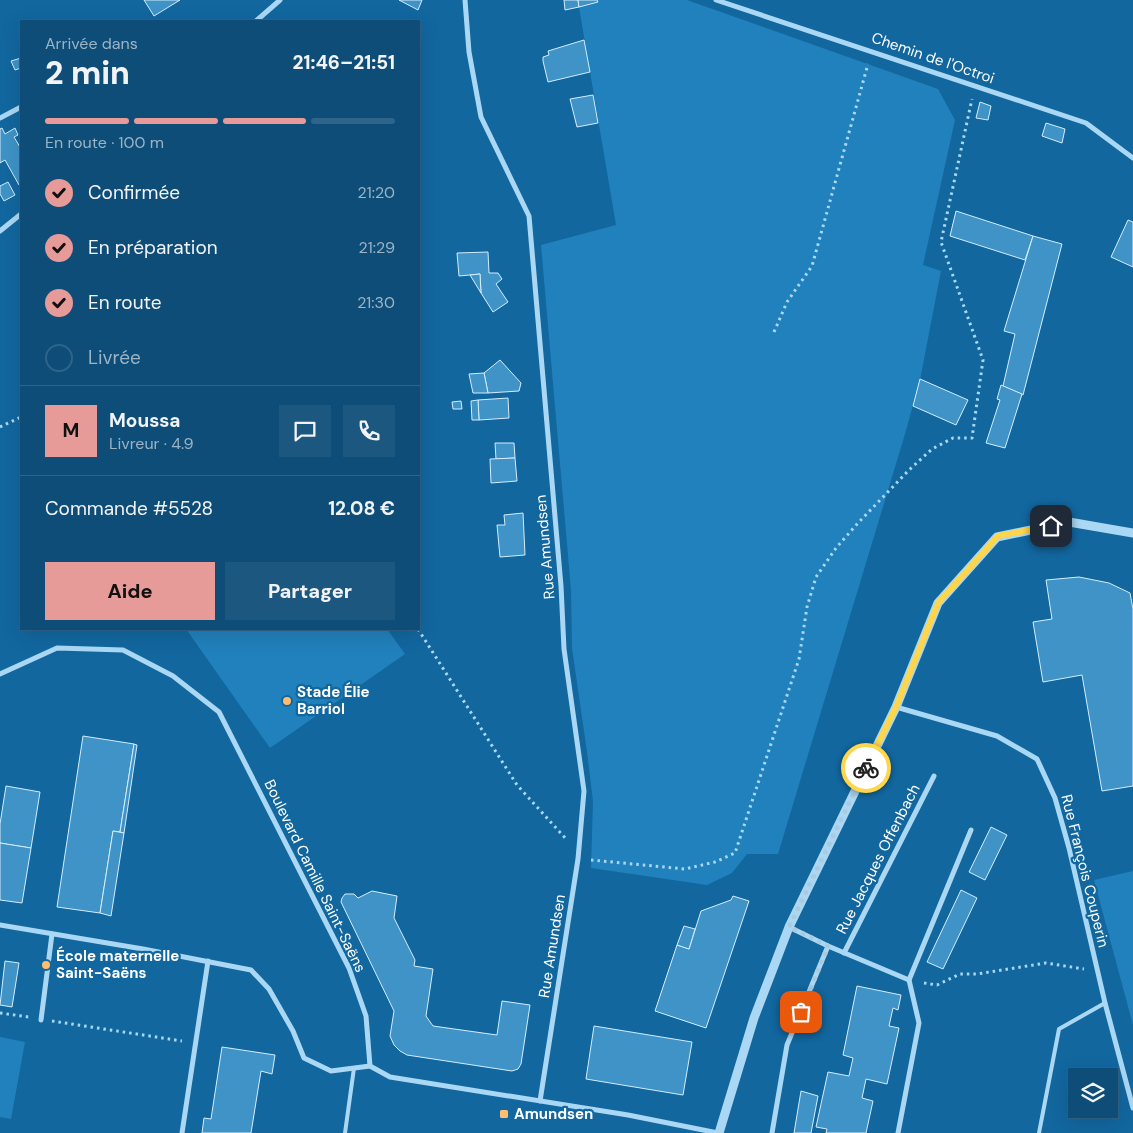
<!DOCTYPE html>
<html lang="fr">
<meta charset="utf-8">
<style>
body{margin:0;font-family:"DM Sans",sans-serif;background:#1c577f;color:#f1f3f6;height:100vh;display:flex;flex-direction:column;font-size:19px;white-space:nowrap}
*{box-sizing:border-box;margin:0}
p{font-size:16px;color:#9bb4c6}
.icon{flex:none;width:28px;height:28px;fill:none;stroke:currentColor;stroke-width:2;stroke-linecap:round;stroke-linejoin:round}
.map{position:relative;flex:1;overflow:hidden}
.sheet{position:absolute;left:20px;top:20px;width:400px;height:610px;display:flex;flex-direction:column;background:#0e4d77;border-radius:0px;box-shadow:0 5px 20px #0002,0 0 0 1px #2e6489}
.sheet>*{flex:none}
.buttons{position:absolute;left:1068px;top:1068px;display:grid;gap:10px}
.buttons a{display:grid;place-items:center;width:50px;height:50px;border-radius:0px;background:#0e4d77;box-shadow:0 5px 20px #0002,0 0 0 1px #2e6489;font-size:25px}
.pin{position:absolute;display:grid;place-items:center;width:42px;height:42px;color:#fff;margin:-21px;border-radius:10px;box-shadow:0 2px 8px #0006}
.courier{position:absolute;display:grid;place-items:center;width:50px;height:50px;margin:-25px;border:4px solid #ffd54a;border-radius:50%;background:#fff;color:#222;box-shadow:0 1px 6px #0007}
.headline em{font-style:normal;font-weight:800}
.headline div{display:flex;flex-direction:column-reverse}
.headline{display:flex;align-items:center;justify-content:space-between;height:85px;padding:0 25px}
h1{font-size:32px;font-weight:800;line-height:38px}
.bar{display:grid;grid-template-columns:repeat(4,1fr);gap:8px 5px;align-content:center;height:60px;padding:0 25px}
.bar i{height:6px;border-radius:4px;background:#2e6489}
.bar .selected{background:#e69b98}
.bar p{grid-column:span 4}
.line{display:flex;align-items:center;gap:12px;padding:0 25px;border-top:1px solid #2e6489}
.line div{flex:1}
.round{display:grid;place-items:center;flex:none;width:52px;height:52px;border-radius:0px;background:#1c577f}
ol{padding:0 25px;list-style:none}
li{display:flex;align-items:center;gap:15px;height:55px}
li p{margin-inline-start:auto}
li .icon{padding:5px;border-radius:50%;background:#e69b98;color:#111;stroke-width:4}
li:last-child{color:#9bb4c6}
li i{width:28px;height:28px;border:2px solid #2e6489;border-radius:50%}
.cta{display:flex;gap:10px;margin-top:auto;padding:10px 25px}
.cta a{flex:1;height:58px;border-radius:0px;background:#e69b98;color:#111;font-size:20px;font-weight:800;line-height:58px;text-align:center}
.cta a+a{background:#1c577f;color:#f1f3f6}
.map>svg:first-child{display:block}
</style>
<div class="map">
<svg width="1133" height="1133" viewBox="0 0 1133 1133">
<rect width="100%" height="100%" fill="#12679f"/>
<g fill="#2181bc">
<path d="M597 0H687L938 89 955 120 923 265 941 271 920 380 905 434 778 854H747L732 873 707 885 591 868 593 801 587 752 572 648 571 590 541 245 616 225 579 7 598 2Z"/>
<path d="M186 629H387L405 654 270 748Z"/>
<path d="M1133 871V1025L1094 880Z"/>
<path d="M0 1037 25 1042 11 1119 0 1117Z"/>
</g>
<g fill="#3f93c7" stroke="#d3edfe">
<path d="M144 0H180L154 16Z"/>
<path d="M399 0H422L418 10Z"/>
<path d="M564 0H578L579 7 565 10Z"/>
<path d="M578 0H597L598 2 579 7Z"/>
<path d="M584 40 590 72 548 82 543 61V57L549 55 548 51Z"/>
<path d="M21 58V68L15 70 11 61Z"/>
<path d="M593 95 598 123 577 127 570 99Z"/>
<path d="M980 102 991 106 988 120 976 118Z"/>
<path d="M1046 123 1065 129 1062 143 1042 136Z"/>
<path d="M2 128 5 134 15 128 18 135 14 137 20 147H21V183L19 185 5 160 0 163V129Z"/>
<path d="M8 182 15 195 4 201 0 194V186Z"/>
<path d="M956 211 1033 236 1025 260 950 236Z"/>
<path d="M1128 220 1133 222V267L1111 257Z"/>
<path d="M1033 236 1062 244 1023 395 1003 386 1015 334 1004 331Z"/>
<path d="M488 252 489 273H498L502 279 496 284 508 302 493 312 481 293 480 274 459 276 457 253Z"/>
<path d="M480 274 481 293 470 275Z"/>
<path d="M500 360 521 383 519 391 488 393 484 373Z"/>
<path d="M484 373 488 393H473L469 374Z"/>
<path d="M920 379 968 400 956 425 913 406Z"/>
<path d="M1001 385 1022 394 1005 448 986 443 1000 400 997 399Z"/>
<path d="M508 398 509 418 479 420 478 400Z"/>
<path d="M478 400 479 420H472L471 401Z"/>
<path d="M461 401 462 409H453L452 402Z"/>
<path d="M495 443H514L515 458 496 459Z"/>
<path d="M515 458 517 481 491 483 490 459Z"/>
<path d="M523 513 525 555 500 557 497 525H505L504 515Z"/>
<path d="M1079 577 1109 583 1130 593 1133 609V786L1102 791 1082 675 1043 682 1033 622 1052 619 1046 580Z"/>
<path d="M83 736 134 744 120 832 113 831 100 913 57 907Z"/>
<path d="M134 744 137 745 124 833 120 832Z"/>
<path d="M6 786 40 792 31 848 0 843V824Z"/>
<path d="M991 827 1007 835 985 880 969 872Z"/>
<path d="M113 831 124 833 111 916 100 913Z"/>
<path d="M0 843 31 848 22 903 0 900Z"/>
<path d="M961 890 977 898 943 969 927 962Z"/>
<path d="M372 891 397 896 394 918 415 960 414 966 433 969 426 1016 433 1026 497 1035 502 1001 530 1005 521 1064 518 1069 512 1071 407 1055 400 1051 394 1045 390 1036 394 1011 341 902 342 898 345 894H354L358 898Z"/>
<path d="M733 896 749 901 706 1028 655 1011 677 945 689 949 701 911 731 900Z"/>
<path d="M684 926 695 929 689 949 677 945Z"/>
<path d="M5 961 19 963 12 1007 0 1005Z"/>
<path d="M857 986 901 995 898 1010 893 1008 889 1026 899 1028 887 1084 866 1079 862 1098 873 1101 866 1133H826L827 1129 816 1127 828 1072 849 1076 853 1058 843 1055Z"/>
<path d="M594 1026 692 1042 683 1095 586 1079Z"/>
<path d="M222 1047 275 1055 272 1074 261 1071 251 1133H202L204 1118 211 1119Z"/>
<path d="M801 1091 818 1096 811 1133H794Z"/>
</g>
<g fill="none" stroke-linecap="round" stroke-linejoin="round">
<g stroke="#aad8f4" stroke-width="3" stroke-dasharray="2.5 4" stroke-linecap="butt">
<path d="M774 332 787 302 812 266 868 64"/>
<path d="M0 427 21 417"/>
<path d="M418 629 517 785 567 840"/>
<path d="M591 860 685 869 715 862 735 853 799 659 807 607 816 577 836 548 858 523 909 470 932 449 953 438H972L983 360 941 242 972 99"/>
<path d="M924 983 937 985 960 974H977L1046 963 1084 969"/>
<path d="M0 1013 29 1017"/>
<path d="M52 1021 182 1041"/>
</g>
<g stroke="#aad8f4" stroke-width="4">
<path d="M345 1133 354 1068"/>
<path d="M1039 1133 1059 1029 1105 1003"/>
</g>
<g stroke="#aad8f4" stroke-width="5">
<path d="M465 0 469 52 481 117 529 216 561 586 564 649 584 791 578 859 540 1101"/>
<path d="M716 0 1086 123 1133 158"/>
<path d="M256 21 280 0"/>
<path d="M0 118 21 107"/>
<path d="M0 231 21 214"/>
<path d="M0 674 57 648 123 650 173 676 219 712 349 968 366 1016 370 1066 390 1077 628 1115 718 1133"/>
<path d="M896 707 997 736 1037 759 1055 798 1069 848 1105 1003 1133 1108"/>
<path d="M0 925 143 949 251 970 269 989 293 1031 304 1058 331 1071 370 1066"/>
<path d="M789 927 828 946 909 980 919 1023 898 1133"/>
<path d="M844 953 934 776"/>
<path d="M909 980 971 830"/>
<path d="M41 1020 52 934"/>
<path d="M182 1133 208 961"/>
<path d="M772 1133 787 1045 828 946"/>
</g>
<path stroke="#aad8f4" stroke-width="9" d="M719 1133 754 1018 789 927 896 707 938 603 997 537 1069 522 1133 533"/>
</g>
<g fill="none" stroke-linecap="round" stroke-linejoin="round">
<path stroke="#accadd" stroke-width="5" stroke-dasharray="0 9" d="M801 1012 828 946 789 927 866 768"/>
<path stroke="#ffd54a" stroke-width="6" d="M866 768 896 707 938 603 998 536 1051 526"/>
</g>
<g fill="#ffbd6d" stroke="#12679f" stroke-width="2">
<circle cx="287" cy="701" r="5"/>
<circle cx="46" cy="965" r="5"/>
<rect x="499" y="1109" width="10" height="10" rx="2.5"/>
</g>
<g text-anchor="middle" stroke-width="4.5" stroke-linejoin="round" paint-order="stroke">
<g font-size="15" fill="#fff" stroke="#12679f">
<text transform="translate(933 58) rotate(19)" y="5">Chemin de l'Octroi</text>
<text transform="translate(545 547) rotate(-95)" y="5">Rue Amundsen</text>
<text transform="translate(878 859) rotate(-63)" y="5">Rue Jacques Offenbach</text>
<text transform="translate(1085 871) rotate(76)" y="5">Rue François Couperin</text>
<text transform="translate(315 876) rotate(64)" y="5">Boulevard Camille Saint-Saëns</text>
<text transform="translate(552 946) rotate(-81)" y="5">Rue Amundsen</text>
</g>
<g font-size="15" font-weight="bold" fill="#fff" stroke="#12679f" text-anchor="start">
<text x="297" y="697">Stade Élie<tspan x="297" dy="17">Barriol</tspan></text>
<text x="56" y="961">École maternelle<tspan x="56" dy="17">Saint-Saëns</tspan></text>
<text x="514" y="1119">Amundsen</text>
</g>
</g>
</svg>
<div class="buttons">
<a><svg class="icon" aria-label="layers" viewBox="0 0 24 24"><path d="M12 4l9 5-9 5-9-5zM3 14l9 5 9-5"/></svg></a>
</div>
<div class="pin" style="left:801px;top:1012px;background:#ea580c"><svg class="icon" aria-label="bag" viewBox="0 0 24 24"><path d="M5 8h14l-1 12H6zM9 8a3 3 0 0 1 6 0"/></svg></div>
<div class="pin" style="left:1051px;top:526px;background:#1f2937"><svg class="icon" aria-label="home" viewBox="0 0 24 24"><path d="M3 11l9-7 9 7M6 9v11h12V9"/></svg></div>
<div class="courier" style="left:866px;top:768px"><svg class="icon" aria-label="bike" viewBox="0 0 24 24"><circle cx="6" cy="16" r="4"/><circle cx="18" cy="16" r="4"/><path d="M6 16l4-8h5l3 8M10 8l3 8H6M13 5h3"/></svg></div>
<section class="sheet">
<div class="headline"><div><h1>2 min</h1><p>Arrivée dans</p></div><em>21:46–21:51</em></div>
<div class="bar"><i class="selected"></i><i class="selected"></i><i class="selected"></i><i></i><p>En route · 100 m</p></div>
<ol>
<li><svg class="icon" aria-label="check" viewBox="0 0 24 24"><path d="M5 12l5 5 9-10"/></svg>Confirmée<p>21:20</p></li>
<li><svg class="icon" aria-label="check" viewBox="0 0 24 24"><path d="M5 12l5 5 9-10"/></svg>En préparation<p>21:29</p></li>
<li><svg class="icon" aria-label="check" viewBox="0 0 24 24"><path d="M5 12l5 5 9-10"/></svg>En route<p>21:30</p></li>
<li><i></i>Livrée</li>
</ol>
<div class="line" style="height:90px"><b class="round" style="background:#e69b98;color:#111">M</b><div><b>Moussa</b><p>Livreur · 4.9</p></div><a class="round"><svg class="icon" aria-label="chat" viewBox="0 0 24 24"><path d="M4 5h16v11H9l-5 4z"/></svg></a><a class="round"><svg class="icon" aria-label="phone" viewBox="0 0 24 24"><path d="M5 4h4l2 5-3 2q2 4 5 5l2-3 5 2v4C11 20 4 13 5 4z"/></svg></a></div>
<div class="line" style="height:65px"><div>Commande #5528</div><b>12.08 €</b></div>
<div class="cta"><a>Aide</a><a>Partager</a></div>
</section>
</div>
